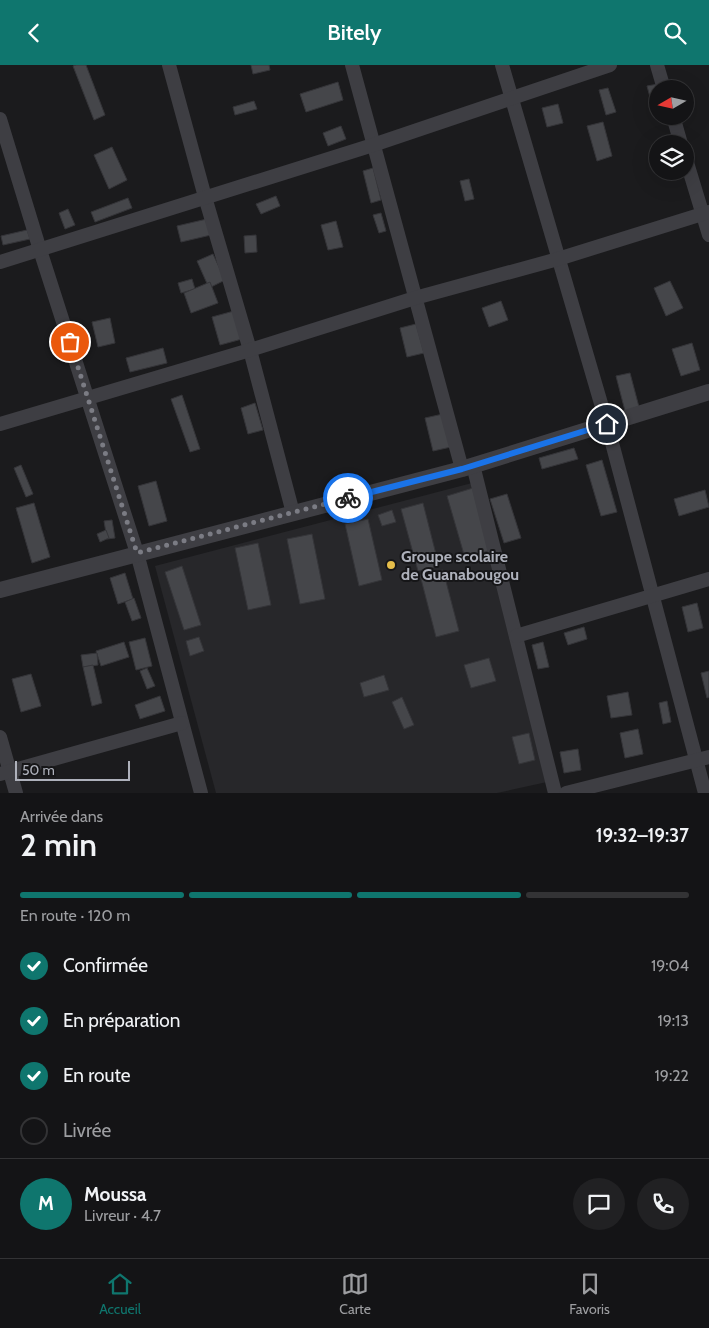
<!DOCTYPE html>
<html lang="fr">
<meta charset="utf-8">
<style>
body{margin:0;font-family:Cabin,sans-serif;background:#212123;color:#f1f3f6;height:100vh;display:flex;flex-direction:column;font-size:19px;white-space:nowrap}
*{box-sizing:border-box;margin:0}
p{font-size:16px;color:#9d9ea1}
.icon{flex:none;width:28px;height:28px;fill:none;stroke:currentColor;stroke-width:2;stroke-linecap:round;stroke-linejoin:round}
.map{position:relative;height:728px;overflow:hidden}
.sheet{display:flex;flex-direction:column;background:#141416;flex:1}
.sheet>*{flex:none}
.needle{width:32px;rotate:261deg}
.fabs{position:absolute;left:649px;top:15px;display:grid;gap:10px}
.fabs a{display:grid;place-items:center;width:45px;height:45px;border-radius:50%;background:#141416;box-shadow:0 5px 20px #0002,0 0 0 1px #333335;font-size:25px}
.scale{position:absolute;left:15px;bottom:12px;width:115px;box-sizing:border-box;padding-left:5px;border:2px solid #aeb1bb;border-top:0;font-size:14px;line-height:18px;white-space:nowrap;color:#aeb1bb;-webkit-text-stroke:4px #161618;paint-order:stroke}
.pin{position:absolute;display:grid;place-items:center;width:42px;height:42px;color:#fff;margin:-21px;border:2px solid #fff;border-radius:50%;box-shadow:0 1px 5px #0007}
.courier{position:absolute;display:grid;place-items:center;width:50px;height:50px;margin:-25px;border:4px solid #1a73e8;border-radius:50%;background:#fff;color:#222;box-shadow:0 1px 6px #0007}
.summary em{font-style:normal;font-weight:600}
.summary div{display:flex;flex-direction:column-reverse}
.summary{display:flex;align-items:center;justify-content:space-between;height:85px;padding:0 20px}
h1{font-size:32px;font-weight:600;line-height:38px}
.bar{display:grid;grid-template-columns:repeat(4,1fr);gap:8px 5px;align-content:center;height:60px;padding:0 20px}
.bar i{height:6px;border-radius:4px;background:#333335}
.bar .active{background:#0f766e}
.bar p{grid-column:span 4}
.line{display:flex;align-items:center;gap:12px;padding:0 20px;border-top:1px solid #333335}
.line div{flex:1}
.round{display:grid;place-items:center;flex:none;width:52px;height:52px;border-radius:26px;background:#212123}
ol{padding:0 20px;list-style:none}
li{display:flex;align-items:center;gap:15px;height:55px}
li p{margin-inline-start:auto}
li .icon{padding:5px;border-radius:50%;background:#0f766e;color:#fff;stroke-width:4}
li:last-child{color:#9d9ea1}
li i{width:28px;height:28px;border:2px solid #333335;border-radius:50%}
header{display:flex;justify-content:space-between;align-items:center;height:65px;padding:0 20px;background:#0f766e;color:#fff;font-size:22px;font-weight:600}
.tab-bar{display:flex;justify-content:space-around;align-items:center;height:70px;border-top:1px solid #333335;background:#141416;font-size:14px;color:#9d9ea1}
.tab-bar a{display:grid;justify-items:center;gap:2px}
.tab-bar .active{color:#0f766e}
.map>svg:first-child{display:block}
</style>
<header><svg class="icon" aria-label="back" viewBox="0 0 24 24"><path d="M15 5l-7 7 7 7"/></svg>Bitely<svg class="icon" aria-label="search" viewBox="0 0 24 24"><circle cx="10" cy="10" r="6"/><path d="M15 15l6 6"/></svg></header>
<div class="map">
<svg width="709" height="728" viewBox="0 0 709 728">
<rect width="100%" height="100%" fill="#1b1b1d"/>
<path fill="#27272a" d="M472 418 547 717 497 728H216L155 501Z"/>
<g fill="#45464a" stroke="#353539">
<path d="M76 0H86L105 50 94 55 73 1Z"/>
<path d="M251 0H269L270 5 253 9Z"/>
<path d="M338 17 343 35 306 47 300 29Z"/>
<path d="M658 19V46L654 47 647 21Z"/>
<path d="M608 23 616 47 606 50 599 25Z"/>
<path d="M254 36 257 44 235 50 233 42Z"/>
<path d="M558 39 563 58 547 62 542 43Z"/>
<path d="M603 57 612 91 597 96 587 61Z"/>
<path d="M341 61 346 74 328 81 323 68Z"/>
<path d="M112 82 127 115 109 124 94 90Z"/>
<path d="M373 103 381 135 371 138 363 106Z"/>
<path d="M469 114 474 134 465 136 460 116Z"/>
<path d="M276 131 280 141 261 149 256 139Z"/>
<path d="M128 133 132 143 95 157 91 147Z"/>
<path d="M68 144 75 160 65 164 59 148Z"/>
<path d="M381 148 386 166 379 168 373 150Z"/>
<path d="M207 154 211 170 181 177 177 161Z"/>
<path d="M336 156 343 182 328 185 321 160Z"/>
<path d="M27 165 30 174 3 180 1 171Z"/>
<path d="M256 170 257 187 245 188 244 171Z"/>
<path d="M213 189 225 215 209 223 197 196Z"/>
<path d="M192 214 195 224 181 228 178 218Z"/>
<path d="M670 216 683 243 666 251 654 223Z"/>
<path d="M210 217 218 238 191 248 184 228Z"/>
<path d="M501 236 508 255 489 262 482 243Z"/>
<path d="M234 246 242 274 220 280 212 252Z"/>
<path d="M110 253 115 278 98 282 92 257Z"/>
<path d="M416 259 424 288 407 292 400 263Z"/>
<path d="M692 278 700 305 681 311 672 284Z"/>
<path d="M163 283 167 298 130 307 126 293Z"/>
<path d="M630 308 639 342 625 346 616 311Z"/>
<path d="M182 330 200 384 190 387 171 334Z"/>
<path d="M255 338 263 365 248 369 241 343Z"/>
<path d="M443 349 451 382 433 386 425 353Z"/>
<path d="M574 383 578 394 542 404 539 393Z"/>
<path d="M602 395 617 447 601 451 586 400Z"/>
<path d="M21 400 33 429 26 432 14 403Z"/>
<path d="M156 416 167 456 149 461 138 421Z"/>
<path d="M473 423 491 485 465 493 447 431Z"/>
<path d="M705 425 709 442 679 451 674 434Z"/>
<path d="M507 429 521 473 504 478 490 434Z"/>
<path d="M34 438 50 492 32 498 16 443Z"/>
<path d="M423 438 439 501 418 506 401 444Z"/>
<path d="M392 445 396 457 382 461 378 450Z"/>
<path d="M368 454 382 515 359 521 345 459Z"/>
<path d="M112 455 115 473 107 474 104 456Z"/>
<path d="M106 465 109 473 100 477 97 469Z"/>
<path d="M312 469 325 534 300 539 287 474Z"/>
<path d="M258 478 271 540 248 545 235 483Z"/>
<path d="M182 501 201 560 184 565 165 507Z"/>
<path d="M443 505 459 566 436 572 420 510Z"/>
<path d="M125 508 133 534 118 539 110 513Z"/>
<path d="M134 533 141 553 132 556 125 537Z"/>
<path d="M697 538 703 563 688 567 682 542Z"/>
<path d="M584 562 587 574 568 580 564 568Z"/>
<path d="M199 572 204 586 190 591 186 576Z"/>
<path d="M145 573 152 601 136 605 129 577Z"/>
<path d="M124 577 129 592 101 601 96 586Z"/>
<path d="M543 577 549 602 538 604 532 580Z"/>
<path d="M97 588 98 600 83 602 81 590Z"/>
<path d="M489 593 496 616 471 623 464 600Z"/>
<path d="M93 600 102 638 92 641 83 602Z"/>
<path d="M147 603 155 621 147 624 140 606Z"/>
<path d="M709 606V632L707 633 701 608Z"/>
<path d="M31 609 41 641 21 647 12 614Z"/>
<path d="M384 610 389 625 364 632 360 618Z"/>
<path d="M628 627 632 650 611 653 607 631Z"/>
<path d="M160 631 165 646 140 654 135 640Z"/>
<path d="M402 632 414 660 404 664 392 637Z"/>
<path d="M667 636 671 657 663 659 659 638Z"/>
<path d="M638 664 643 689 625 693 620 668Z"/>
<path d="M529 668 535 695 519 699 512 672Z"/>
<path d="M578 684 581 705 564 708 560 687Z"/>
</g>
<g fill="none" stroke-linecap="round" stroke-linejoin="round">
<g stroke="#3e3e43" stroke-width="14">
<path d="M169 0 205 132 250 285 293 448"/>
<path d="M352 0 462 404"/>
<path d="M502 0 607 359 705 728"/>
<path d="M657 0 664 24"/>
<path d="M673 51 681 79"/>
<path d="M0 54 40 185 137 488 201 728"/>
<path d="M685 91 709 170"/>
<path d="M0 197 373 80 610 0"/>
<path d="M0 359 250 285 415 233 558 194 709 147"/>
<path d="M473 400 555 728"/>
<path d="M516 571 709 514"/>
<path d="M0 672 16 728"/>
<path d="M0 709 182 658"/>
<path d="M566 728 709 692"/>
</g>
<path stroke="#3e3e43" stroke-width="16" d="M0 525 462 404 709 327"/>
</g>
<g fill="none" stroke-linecap="round" stroke-linejoin="round">
<path stroke="#7b7c84" stroke-width="5" stroke-dasharray="0 9" d="M70 277 137 488 348 433"/>
<path stroke="#1a73e8" stroke-width="6" d="M348 433 462 404 607 359"/>
</g>
<circle fill="#e5bd4a" stroke="#161618" stroke-width="2" cx="391" cy="500" r="5"/>
<g text-anchor="middle" stroke-width="4" stroke-linejoin="round" paint-order="stroke">
<g font-size="16" font-weight="bold" fill="#aeb1bb" stroke="#161618" text-anchor="start">
<text x="401" y="497">Groupe scolaire<tspan x="401" dy="18">de Guanabougou</tspan></text>
</g>
</g>
</svg>
<div class="fabs">
<a><svg class="needle" viewBox="-14 -14 28 28"><path d="M0-13l5 13h-10z" fill="#e53935"/><path d="M0 13l5-13h-10z" fill="#9d9ea1"/></svg></a>
<a><svg class="icon" aria-label="layers" viewBox="0 0 24 24"><path d="M12 4l9 5-9 5-9-5zM3 14l9 5 9-5"/></svg></a>
</div>
<div class="scale">50 m</div>
<div class="pin" style="left:70px;top:277px;background:#ea580c"><svg class="icon" aria-label="bag" viewBox="0 0 24 24"><path d="M5 8h14l-1 12H6zM9 8a3 3 0 0 1 6 0"/></svg></div>
<div class="pin" style="left:607px;top:359px;background:#1f2937"><svg class="icon" aria-label="home" viewBox="0 0 24 24"><path d="M3 11l9-7 9 7M6 9v11h12V9"/></svg></div>
<div class="courier" style="left:348px;top:433px"><svg class="icon" aria-label="bike" viewBox="0 0 24 24"><circle cx="6" cy="16" r="4"/><circle cx="18" cy="16" r="4"/><path d="M6 16l4-8h5l3 8M10 8l3 8H6M13 5h3"/></svg></div>
</div>
<section class="sheet">
<div class="summary"><div><h1>2 min</h1><p>Arrivée dans</p></div><em>19:32–19:37</em></div>
<div class="bar"><i class="active"></i><i class="active"></i><i class="active"></i><i></i><p>En route · 120 m</p></div>
<ol>
<li><svg class="icon" aria-label="check" viewBox="0 0 24 24"><path d="M5 12l5 5 9-10"/></svg>Confirmée<p>19:04</p></li>
<li><svg class="icon" aria-label="check" viewBox="0 0 24 24"><path d="M5 12l5 5 9-10"/></svg>En préparation<p>19:13</p></li>
<li><svg class="icon" aria-label="check" viewBox="0 0 24 24"><path d="M5 12l5 5 9-10"/></svg>En route<p>19:22</p></li>
<li><i></i>Livrée</li>
</ol>
<div class="line" style="height:90px"><b class="round" style="background:#0f766e;color:#fff">M</b><div><b>Moussa</b><p>Livreur · 4.7</p></div><a class="round"><svg class="icon" aria-label="chat" viewBox="0 0 24 24"><path d="M4 5h16v11H9l-5 4z"/></svg></a><a class="round"><svg class="icon" aria-label="phone" viewBox="0 0 24 24"><path d="M5 4h4l2 5-3 2q2 4 5 5l2-3 5 2v4C11 20 4 13 5 4z"/></svg></a></div>
</section>
<nav class="tab-bar">
<a class="active"><svg class="icon" aria-label="home" viewBox="0 0 24 24"><path d="M3 11l9-7 9 7M6 9v11h12V9"/></svg>Accueil</a>
<a><svg class="icon" aria-label="map" viewBox="0 0 24 24"><path d="M3 6l6-2 6 2 6-2v14l-6 2-6-2-6 2zM9 4v14M15 6v14"/></svg>Carte</a>
<a><svg class="icon" aria-label="saved" viewBox="0 0 24 24"><path d="M7 4h10v16l-5-4-5 4z"/></svg>Favoris</a>
</nav>
